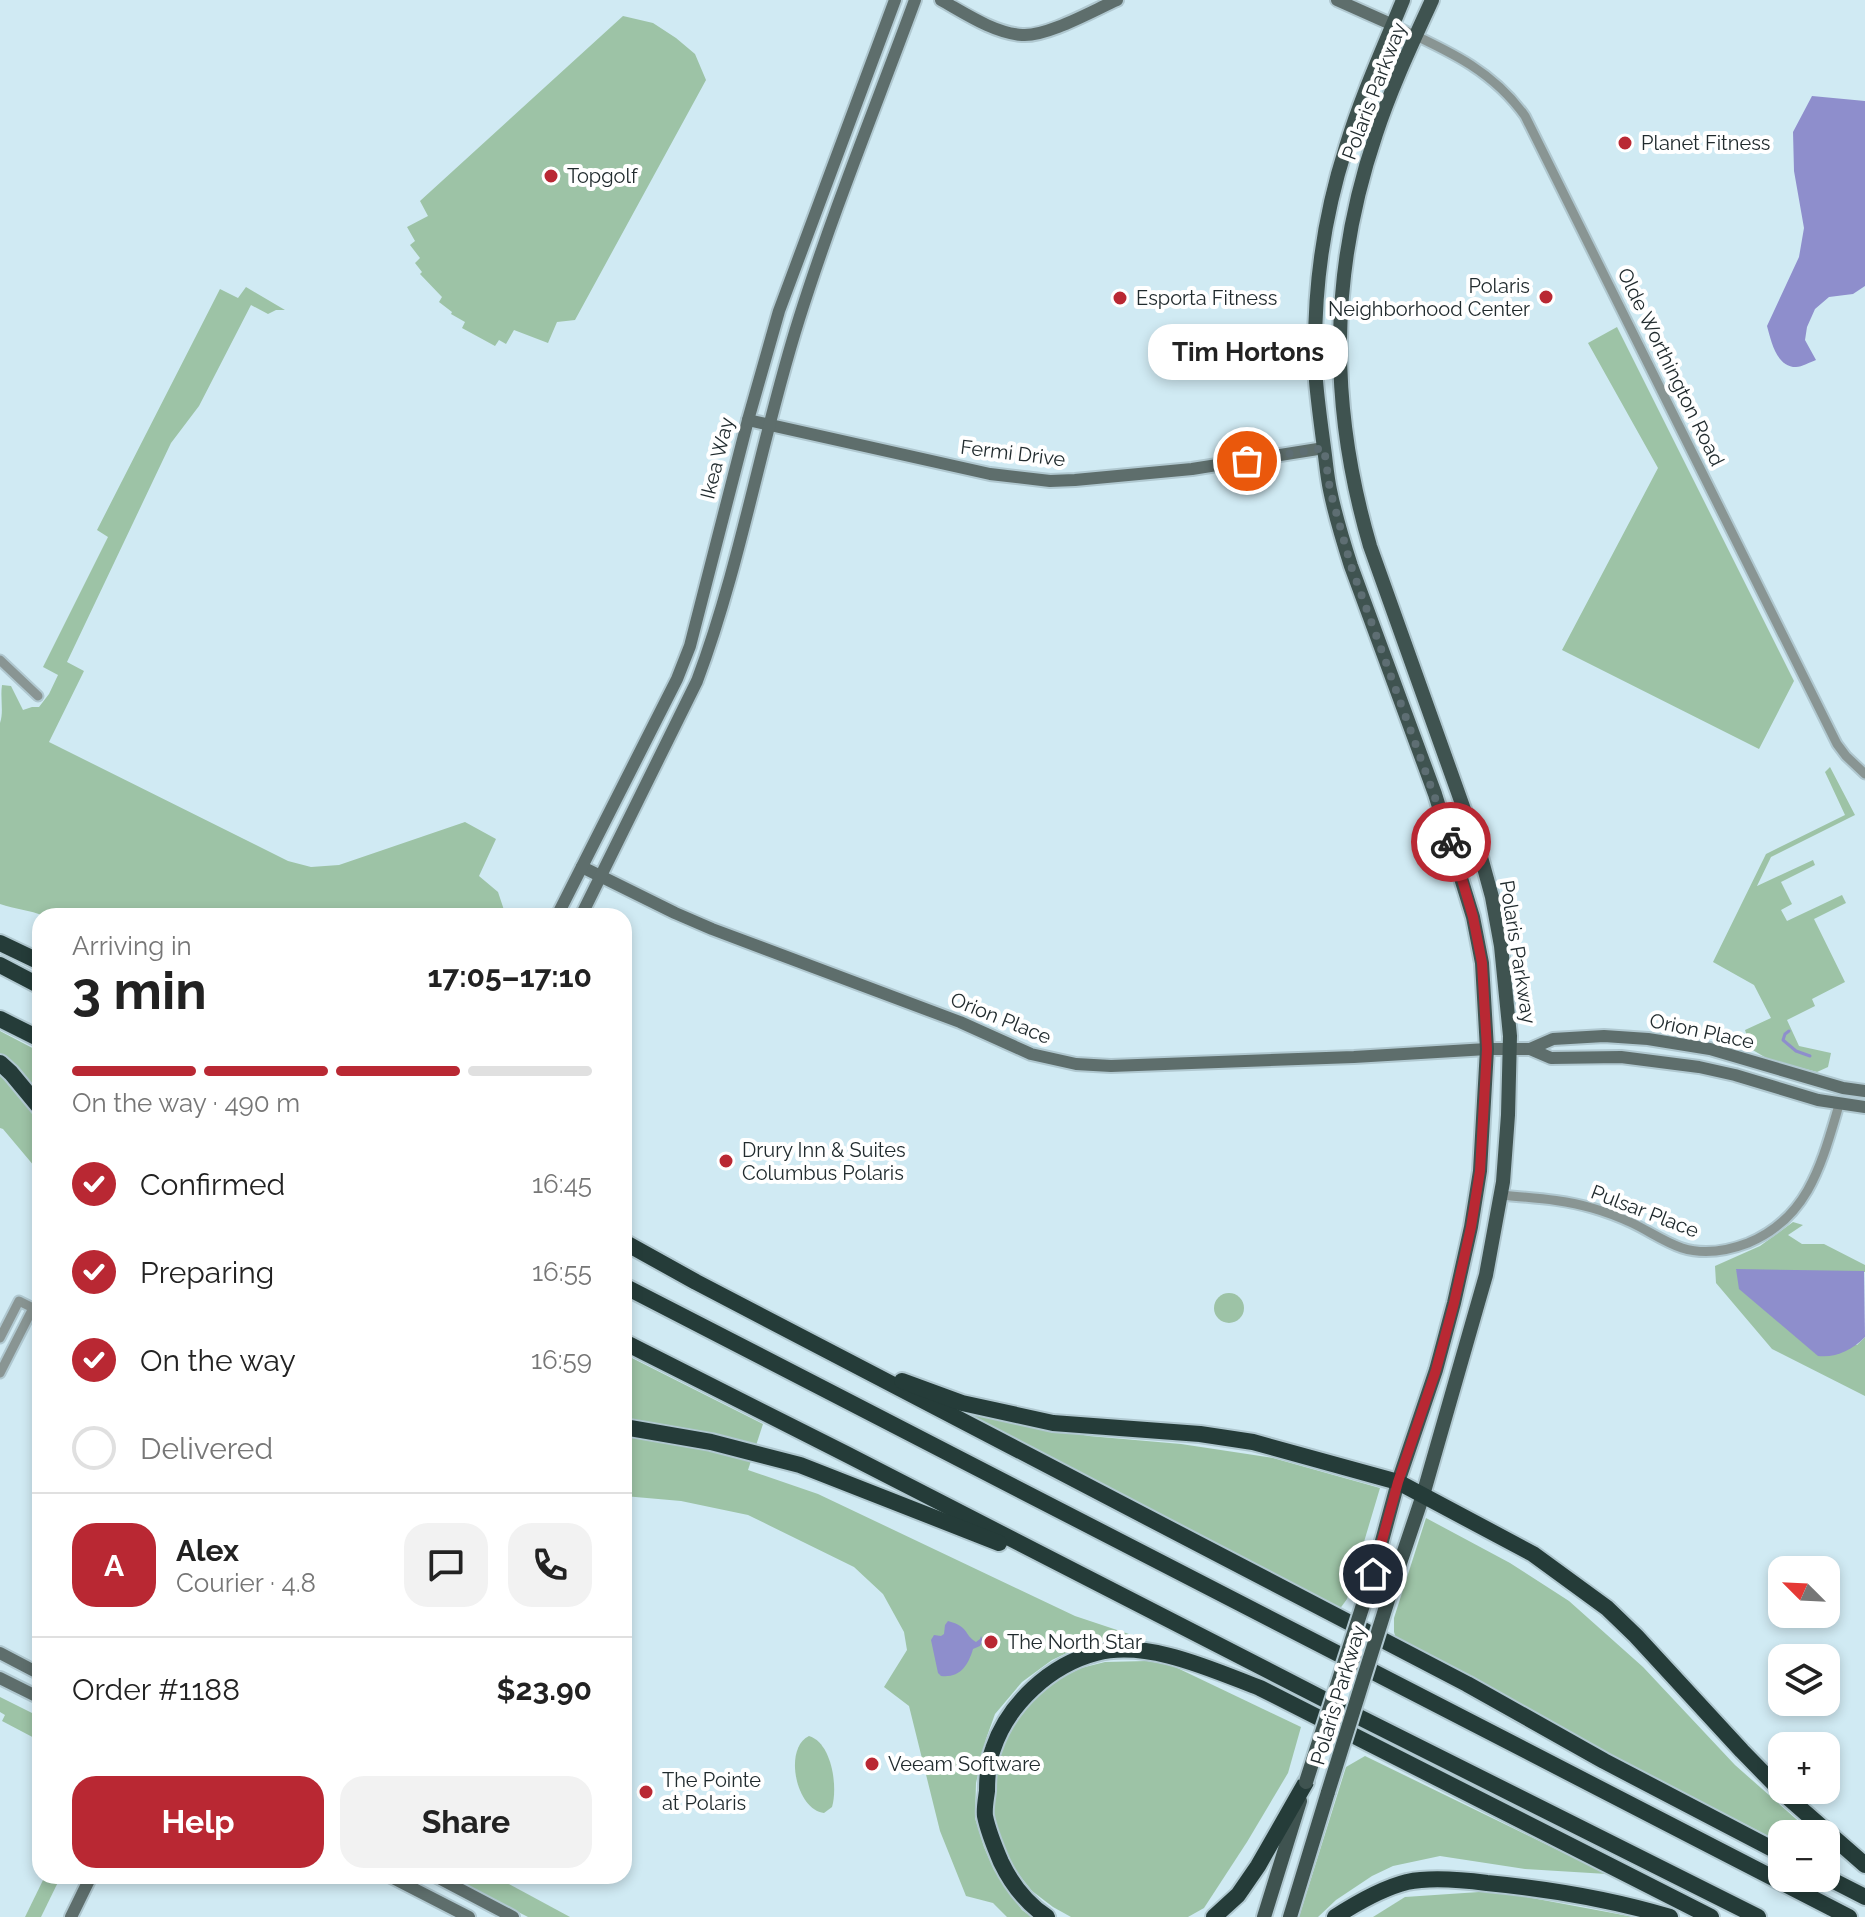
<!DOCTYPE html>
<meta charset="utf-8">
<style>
body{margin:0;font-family:Raleway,sans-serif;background:#f2f2f2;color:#222;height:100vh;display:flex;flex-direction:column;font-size:30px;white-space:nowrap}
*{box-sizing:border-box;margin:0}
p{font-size:26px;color:#767676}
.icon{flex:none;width:44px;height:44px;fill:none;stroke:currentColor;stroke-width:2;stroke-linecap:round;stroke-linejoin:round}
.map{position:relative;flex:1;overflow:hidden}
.drawer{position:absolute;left:32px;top:908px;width:600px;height:976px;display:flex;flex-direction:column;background:#fff;border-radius:24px;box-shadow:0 4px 12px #0003}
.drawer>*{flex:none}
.needle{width:52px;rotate:294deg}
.tools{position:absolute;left:1768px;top:1556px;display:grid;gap:16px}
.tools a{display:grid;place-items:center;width:72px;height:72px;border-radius:16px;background:#fff;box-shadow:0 4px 12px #0003;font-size:40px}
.pin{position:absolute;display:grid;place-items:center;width:68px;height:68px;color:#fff;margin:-34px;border:4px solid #fff;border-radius:50%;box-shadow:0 2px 8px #0007}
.courier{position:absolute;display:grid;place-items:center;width:80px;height:80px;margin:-40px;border:6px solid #b92833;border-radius:50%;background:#fff;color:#222;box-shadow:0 2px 10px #0007}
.bubble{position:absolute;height:56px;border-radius:24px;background:#fff;box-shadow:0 4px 12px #0003;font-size:26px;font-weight:700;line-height:56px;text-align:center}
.headline em{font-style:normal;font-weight:700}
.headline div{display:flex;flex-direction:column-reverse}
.headline{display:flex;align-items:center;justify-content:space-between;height:136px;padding:0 40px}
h1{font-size:52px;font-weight:700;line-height:60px}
.bar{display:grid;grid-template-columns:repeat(4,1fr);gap:12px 8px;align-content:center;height:96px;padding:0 40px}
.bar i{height:10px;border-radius:6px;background:#e0e0e0}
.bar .on{background:#b92833}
.bar p{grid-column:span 4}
.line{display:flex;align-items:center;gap:20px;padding:0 40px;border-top:2px solid #e0e0e0}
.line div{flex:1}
.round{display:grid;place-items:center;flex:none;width:84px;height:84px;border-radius:24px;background:#f2f2f2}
ol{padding:0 40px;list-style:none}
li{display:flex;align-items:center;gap:24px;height:88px}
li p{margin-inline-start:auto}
li .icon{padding:8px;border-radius:50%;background:#b92833;color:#fff;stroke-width:4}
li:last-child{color:#767676}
li i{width:44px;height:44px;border:4px solid #e0e0e0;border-radius:50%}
.cta{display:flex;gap:16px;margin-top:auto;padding:16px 40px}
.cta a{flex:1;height:92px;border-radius:24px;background:#b92833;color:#fff;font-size:32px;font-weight:700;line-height:92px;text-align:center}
.cta a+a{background:#f2f2f2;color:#222}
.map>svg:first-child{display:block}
</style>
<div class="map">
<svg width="1865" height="1917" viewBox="0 0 1865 1917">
<rect width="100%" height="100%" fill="#d0eaf3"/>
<g fill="#9dc3a6">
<path d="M623 16 653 23 676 38 695 54 706 80 575 320 557 322 548 343 514 330 506 344 499 340 495 346 462 328 465 322 451 314 452 312 439 302 442 297 420 274 422 272 415 263 420 258 410 245 415 241 407 227 428 216 420 201Z"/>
<path d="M246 287 285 310H276L268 314 251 305 199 406 171 443 67 662 84 671 49 742 288 861 311 867 339 865 465 822 496 839 479 876 498 892 506 916H44C30 910 15 909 0 904V723C4 712 0 698 2 685L11 686 23 710 32 707H39L49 694 58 675 43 667 108 537 97 530 220 289 238 298Z"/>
<path d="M1617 327 1794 681 1759 749 1562 650 1658 468 1588 343Z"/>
<path d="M1830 767 1855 815 1771 857 1757 886 1813 860 1815 865 1781 882 1792 904 1781 910 1787 921 1842 895 1846 903 1814 919 1845 982 1812 999 1815 1006 1787 1020 1799 1046 1831 1053 1828 1067 1817 1072 1768 1059 1751 1049 1745 1030 1771 1018 1754 985 1713 962 1766 854 1845 815 1825 772Z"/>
<path d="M0 1031 40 1052V1097L0 1055Z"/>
<path d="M0 1074 40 1118V1173L3 1129 0 1128Z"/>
<path d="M1793 1222 1803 1225 1788 1235 1802 1244H1824L1865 1265V1272L1736 1270 1857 1345 1865 1337V1396L1772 1349 1716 1283 1715 1266 1760 1246Z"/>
<circle cx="1229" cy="1308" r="15"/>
<path d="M624 1354 763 1424 748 1470 818 1494 1075 1616 1147 1640 1086 1644 1052 1660 1022 1682 995 1714 986 1739 976 1783 975 1818 984 1847 994 1870 1022 1910 1032 1917H1007L993 1903 966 1896 940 1831 909 1706 884 1687 907 1650 904 1632 883 1594 854 1567 748 1515 681 1501 624 1496Z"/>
<path d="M964 1413 1089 1436 1181 1444 1273 1458 1380 1488 1347 1599 1339 1610Z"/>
<path d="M1426 1518 1510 1563 1569 1601 1643 1667 1735 1765 1813 1834H1782V1843L1398 1645 1394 1632V1618Z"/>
<path d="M1147 1661 1171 1665 1301 1727 1288 1773 1247 1842 1204 1908 1188 1917H1071L1053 1907 1032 1891 1012 1866 1000 1844 994 1815 995 1780 1000 1754 1011 1729 1029 1704 1057 1680 1081 1668 1105 1662Z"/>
<path d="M0 1697 40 1717V1741L2 1721 5 1715 0 1712Z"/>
<path d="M809 1736C832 1743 838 1787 832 1807L824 1813C796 1810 783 1748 809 1736Z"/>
<path d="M1365 1756 1607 1874 1525 1869 1440 1856 1393 1866 1372 1876 1336 1900 1318 1917H1299L1346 1767Z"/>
<path d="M45 1876H61L41 1917H25Z"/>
<path d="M452 1876H494L570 1917H528L458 1881Z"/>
<path d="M1494 1891 1634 1917H1373L1405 1897Z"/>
</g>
<g fill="#8e8ecc">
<path d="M1812 96 1865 101V286L1853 294 1829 297 1815 309 1807 327 1805 340 1816 360C1810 362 1802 367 1796 367 1776 367 1771 340 1767 326L1799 257 1804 228 1794 171 1793 132Z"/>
<path d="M1736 1269 1864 1271 1865 1337C1852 1350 1836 1358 1818 1356L1739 1289Z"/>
<path d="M948 1621C970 1627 963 1634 976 1642L980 1639 981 1636 983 1640 980 1646 973 1649C968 1666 960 1678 941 1676L938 1673 931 1640 934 1635 941 1636 944 1634 945 1625Z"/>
</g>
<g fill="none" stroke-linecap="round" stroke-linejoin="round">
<path stroke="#8e8ecc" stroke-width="3" d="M1789 1031 1785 1034 1783 1040 1796 1051 1810 1056"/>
<defs>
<g id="street">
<path d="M1393 25C1444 49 1491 68 1525 116L1837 744 1846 756 1865 774"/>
<path d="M0 660 38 696"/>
<path d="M1501 1195C1531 1198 1562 1199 1592 1208 1606 1212 1619 1217 1632 1223 1649 1231 1664 1242 1682 1248 1704 1255 1727 1251 1748 1243 1809 1218 1822 1162 1839 1105"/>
<path d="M0 1338 19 1301 33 1308 0 1373"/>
</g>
<g id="secondary">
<path d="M941 0C966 14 994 33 1022 35 1047 37 1094 10 1117 0"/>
<path d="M1337 0 1393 25"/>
<path d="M748 420 990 474 1050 481 1075 480 1192 469 1324 448"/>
<path d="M582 867 675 913 712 929 960 1022 1031 1054 1076 1064 1111 1066 1354 1057 1487 1049H1530L1551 1058 1621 1057 1699 1067 1735 1075 1818 1100 1865 1107"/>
<path d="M557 916 677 679 690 646 748 420 779 311 895 0"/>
<path d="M581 916 697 681C741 564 761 439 799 319 833 211 876 106 915 0"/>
<path d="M1530 1049 1553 1039 1604 1036 1648 1039 1710 1049 1843 1088 1865 1091"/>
<path d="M0 1653 40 1674"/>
<path d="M0 1678 40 1698"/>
<path d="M389 1876 469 1917"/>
<path d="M435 1876 513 1917"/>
<path d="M71 1917 91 1876"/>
</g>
<g id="primary">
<path d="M1373 1574 1398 1482 1436 1370 1454 1303 1471 1227 1480 1171 1487 1049 1482 963 1473 917 1435 794 1351 566C1343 541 1335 515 1330 490 1327 476 1326 462 1324 448 1321 425 1318 404 1316 381 1312 303 1322 222 1346 147 1361 97 1383 49 1403 0"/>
<path d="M1394 1581 1423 1495 1486 1275 1503 1182 1508 1115 1510 1036 1501 946 1492 897 1481 857 1370 546C1329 406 1329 273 1376 134 1391 88 1412 44 1432 0"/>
<path d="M1264 1917 1300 1801"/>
<path d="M1290 1917 1328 1792"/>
</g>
<g id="highway">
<path d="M0 943 40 962"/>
<path d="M0 965 40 986"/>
<path d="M0 1019 40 1039"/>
<path d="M0 1063 11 1073 40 1108"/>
<path d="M624 1242 696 1282 1467 1684 1604 1761 1782 1854"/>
<path d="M624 1286 1849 1917"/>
<path d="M624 1342 846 1454 1341 1708 1758 1917"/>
<path d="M902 1381 962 1403 1053 1423 1200 1434 1253 1442 1398 1482 1533 1554 1607 1608 1636 1636 1742 1751 1784 1794 1865 1865"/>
<path d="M624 1427 711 1442 800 1465 999 1543"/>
<path d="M1826 1877 1865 1897"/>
<path d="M1047 1917C1026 1903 1012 1885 1001 1862 995 1848 988 1831 985 1816 984 1808 986 1799 987 1791 987 1778 988 1762 993 1749 1008 1704 1050 1665 1096 1653 1147 1639 1213 1670 1260 1688L1711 1917"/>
<path d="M1214 1917 1238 1895 1258 1866 1306 1782"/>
<path d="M1335 1917C1355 1904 1383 1888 1407 1882 1430 1877 1464 1880 1487 1883 1550 1889 1610 1899 1670 1917"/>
</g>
</defs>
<use href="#street" stroke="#b0c8d0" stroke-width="13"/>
<use href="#secondary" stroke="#b0c8d0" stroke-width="16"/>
<use href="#primary" stroke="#b0c8d0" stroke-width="18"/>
<use href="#highway" stroke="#b0c8d0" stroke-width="20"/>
<use href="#street" stroke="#899593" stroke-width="9"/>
<use href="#secondary" stroke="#5e6e6c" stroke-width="12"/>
<use href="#primary" stroke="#3f5350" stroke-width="14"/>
<use href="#highway" stroke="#253c39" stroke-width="16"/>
<defs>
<g id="primary-bridge">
<path d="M1306 1782 1373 1574"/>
<path d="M1328 1792 1394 1581"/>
</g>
</defs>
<use href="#primary-bridge" stroke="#b0c8d0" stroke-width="18" stroke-linecap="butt"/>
<use href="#primary-bridge" stroke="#3f5350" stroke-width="14"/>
</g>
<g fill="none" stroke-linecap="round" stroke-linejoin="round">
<path stroke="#5e6e73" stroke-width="8" stroke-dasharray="0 14.4" d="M1247 461 1324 448 1330 490 1351 566 1451 842"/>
<path stroke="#b92833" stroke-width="10" d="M1373 1574 1398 1482 1436 1370 1454 1303 1471 1227 1480 1171 1487 1049 1482 963 1473 917 1451 842"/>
</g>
<g fill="#b92833" stroke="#fff" stroke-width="3">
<circle cx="1625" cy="143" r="8"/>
<circle cx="551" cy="176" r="8"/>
<circle cx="1546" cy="297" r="8"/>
<circle cx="1120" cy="298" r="8"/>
<circle cx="726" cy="1161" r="8"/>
<circle cx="991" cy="1642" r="8"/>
<circle cx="872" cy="1764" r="8"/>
<circle cx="646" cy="1792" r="8"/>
</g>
<g text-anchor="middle" stroke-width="8" stroke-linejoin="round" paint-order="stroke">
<g font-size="20" fill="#212b2e" stroke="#fff">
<text transform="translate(1374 91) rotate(-69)" y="7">Polaris Parkway</text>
<text transform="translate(1671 367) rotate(64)" y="7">Olde Worthington Road</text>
<text transform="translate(1013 453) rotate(7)" y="7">Fermi Drive</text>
<text transform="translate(717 458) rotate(-76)" y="7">Ikea Way</text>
<text transform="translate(1518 952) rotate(81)" y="7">Polaris Parkway</text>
<text transform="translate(1001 1018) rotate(22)" y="7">Orion Place</text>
<text transform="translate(1702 1031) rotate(12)" y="7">Orion Place</text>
<text transform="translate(1645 1211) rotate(21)" y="7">Pulsar Place</text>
<text transform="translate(1338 1695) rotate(-73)" y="7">Polaris Parkway</text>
</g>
<g font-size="20" fill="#212b2e" stroke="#fff" text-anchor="start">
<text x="1641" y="150">Planet Fitness</text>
<text x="567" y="183">Topgolf</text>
<text x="1530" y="293" text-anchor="end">Polaris<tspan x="1530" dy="23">Neighborhood Center</tspan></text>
<text x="1136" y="305">Esporta Fitness</text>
<text x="742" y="1157">Drury Inn &amp; Suites<tspan x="742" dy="23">Columbus Polaris</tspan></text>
<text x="1007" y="1649">The North Star</text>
<text x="888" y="1771">Veeam Software</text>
<text x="662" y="1787">The Pointe<tspan x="662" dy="23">at Polaris</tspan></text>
</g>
</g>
</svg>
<div class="tools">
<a><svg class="needle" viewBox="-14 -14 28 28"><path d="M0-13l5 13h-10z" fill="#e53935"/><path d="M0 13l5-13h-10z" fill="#767676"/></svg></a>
<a><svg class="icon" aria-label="layers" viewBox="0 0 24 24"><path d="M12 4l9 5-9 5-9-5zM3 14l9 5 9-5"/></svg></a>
<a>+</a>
<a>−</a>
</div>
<div class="pin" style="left:1247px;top:461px;background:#ea580c"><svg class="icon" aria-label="bag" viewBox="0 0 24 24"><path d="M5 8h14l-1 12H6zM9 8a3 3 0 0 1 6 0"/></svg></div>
<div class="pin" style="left:1373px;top:1574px;background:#1f2937"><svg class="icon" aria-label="home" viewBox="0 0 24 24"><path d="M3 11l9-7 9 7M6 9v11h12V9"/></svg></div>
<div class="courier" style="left:1451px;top:842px"><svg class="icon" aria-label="bike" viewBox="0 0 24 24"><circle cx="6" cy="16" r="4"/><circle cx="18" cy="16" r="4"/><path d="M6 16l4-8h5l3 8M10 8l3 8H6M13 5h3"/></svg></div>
<div class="bubble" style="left:1148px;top:324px;width:200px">Tim Hortons</div>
<section class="drawer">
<div class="headline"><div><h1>3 min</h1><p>Arriving in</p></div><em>17:05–17:10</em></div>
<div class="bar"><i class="on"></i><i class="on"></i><i class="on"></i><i></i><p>On the way · 490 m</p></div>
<ol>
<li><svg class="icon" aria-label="check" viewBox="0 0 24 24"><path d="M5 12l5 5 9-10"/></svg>Confirmed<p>16:45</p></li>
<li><svg class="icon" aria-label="check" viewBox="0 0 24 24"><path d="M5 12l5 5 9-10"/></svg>Preparing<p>16:55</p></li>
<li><svg class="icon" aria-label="check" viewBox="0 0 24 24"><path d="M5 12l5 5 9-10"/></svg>On the way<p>16:59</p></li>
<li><i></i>Delivered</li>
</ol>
<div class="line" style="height:144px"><b class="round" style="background:#b92833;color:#fff">A</b><div><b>Alex</b><p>Courier · 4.8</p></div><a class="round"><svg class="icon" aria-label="chat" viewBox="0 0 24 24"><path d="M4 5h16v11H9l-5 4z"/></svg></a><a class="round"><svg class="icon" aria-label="phone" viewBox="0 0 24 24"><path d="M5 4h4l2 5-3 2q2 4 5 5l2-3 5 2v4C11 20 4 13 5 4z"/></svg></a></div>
<div class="line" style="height:104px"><div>Order #1188</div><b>$23.90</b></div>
<div class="cta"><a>Help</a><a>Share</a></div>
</section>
</div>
